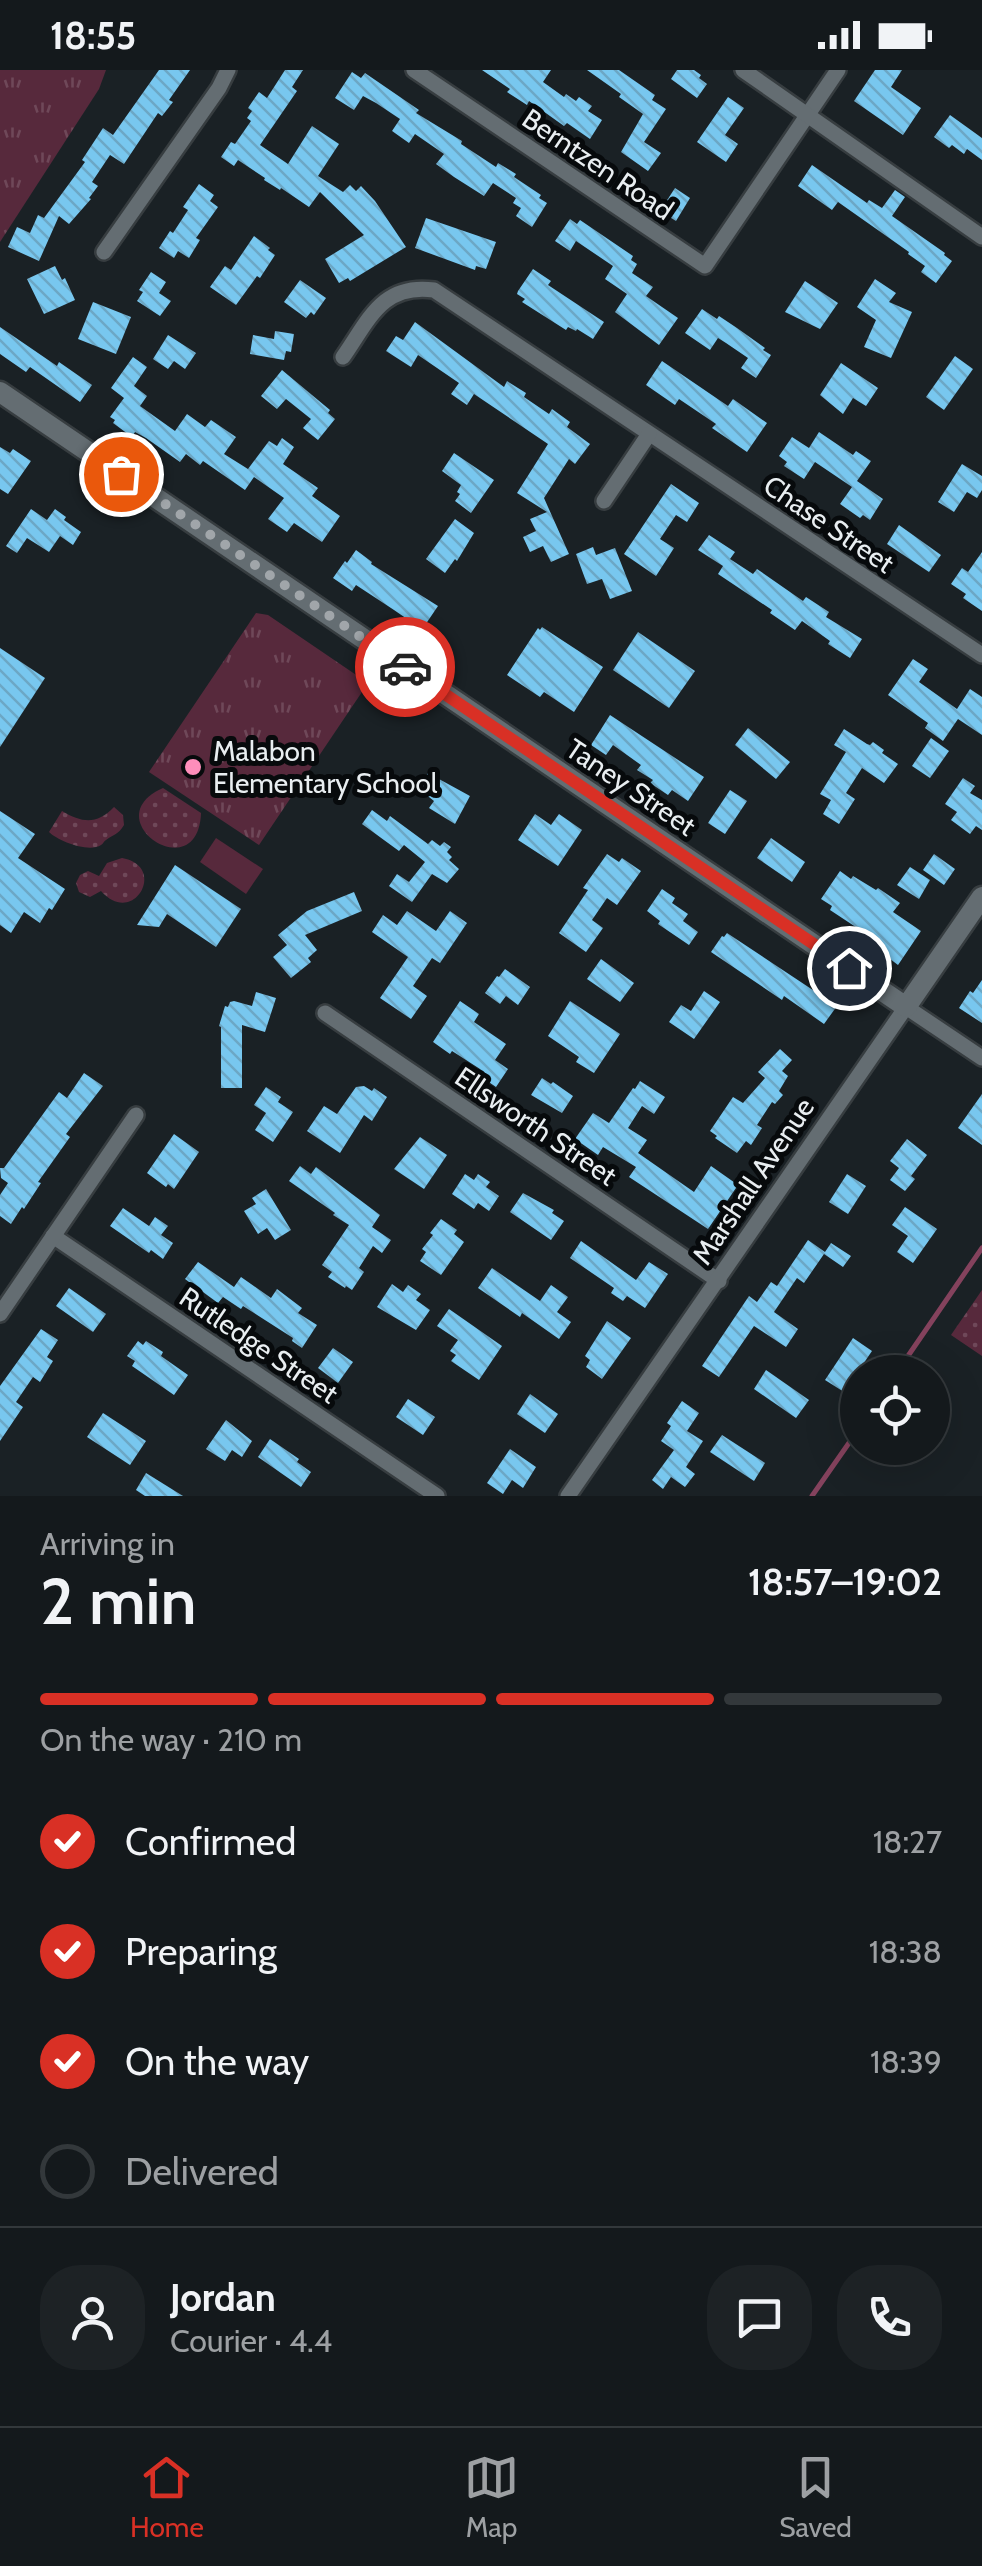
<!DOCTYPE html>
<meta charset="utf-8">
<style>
body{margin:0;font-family:Cabin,sans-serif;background:#1d2225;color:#f1f3f6;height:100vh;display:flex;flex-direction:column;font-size:38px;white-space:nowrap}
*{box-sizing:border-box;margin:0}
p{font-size:32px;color:#9da0a3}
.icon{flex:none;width:55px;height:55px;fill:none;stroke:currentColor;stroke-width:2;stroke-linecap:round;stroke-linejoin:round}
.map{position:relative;height:1426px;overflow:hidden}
.drawer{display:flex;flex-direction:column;background:#14191c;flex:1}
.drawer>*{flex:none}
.buttons{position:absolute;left:840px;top:1285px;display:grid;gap:20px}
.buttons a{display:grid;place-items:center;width:110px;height:110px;border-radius:50%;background:#14191c;box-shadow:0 10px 40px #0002,0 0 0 2px #33383b;font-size:50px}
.pin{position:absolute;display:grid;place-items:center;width:85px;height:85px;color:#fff;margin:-42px;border:5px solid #fff;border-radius:50%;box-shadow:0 2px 10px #0007}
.courier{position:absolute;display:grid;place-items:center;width:100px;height:100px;margin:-50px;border:8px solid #d93025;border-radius:50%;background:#fff;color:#222;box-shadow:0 2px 12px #0007}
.overview em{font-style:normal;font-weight:600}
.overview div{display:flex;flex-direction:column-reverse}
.overview{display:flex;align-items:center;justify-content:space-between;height:170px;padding:0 40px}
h1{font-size:65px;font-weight:600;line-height:75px}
.bar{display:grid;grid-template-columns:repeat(4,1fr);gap:15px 10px;align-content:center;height:120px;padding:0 40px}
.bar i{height:12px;border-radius:8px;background:#33383b}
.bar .selected{background:#d93025}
.bar p{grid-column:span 4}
.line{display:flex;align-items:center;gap:25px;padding:0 40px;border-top:2px solid #33383b}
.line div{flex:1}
.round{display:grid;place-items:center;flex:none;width:105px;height:105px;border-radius:40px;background:#1d2225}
ol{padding:0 40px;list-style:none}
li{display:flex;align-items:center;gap:30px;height:110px}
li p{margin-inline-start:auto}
li .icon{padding:10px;border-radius:50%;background:#d93025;color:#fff;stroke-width:4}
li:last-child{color:#9da0a3}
li i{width:55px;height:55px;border:5px solid #33383b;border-radius:50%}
.status{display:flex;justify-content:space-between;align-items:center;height:70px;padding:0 50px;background:#14191c;direction:ltr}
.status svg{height:28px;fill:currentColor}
.dock{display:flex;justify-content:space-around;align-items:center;height:140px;border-top:2px solid #33383b;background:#14191c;font-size:28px;color:#9da0a3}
.dock a{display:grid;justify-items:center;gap:5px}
.dock .selected{color:#d93025}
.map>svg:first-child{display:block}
</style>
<div class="status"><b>18:55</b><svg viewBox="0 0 49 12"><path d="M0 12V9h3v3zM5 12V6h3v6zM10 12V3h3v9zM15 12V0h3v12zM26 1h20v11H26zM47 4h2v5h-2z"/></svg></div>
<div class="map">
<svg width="982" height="1426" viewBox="0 0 982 1426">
<defs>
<pattern id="grass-tufts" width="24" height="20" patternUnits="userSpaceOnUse" patternTransform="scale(2.5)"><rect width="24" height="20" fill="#57293c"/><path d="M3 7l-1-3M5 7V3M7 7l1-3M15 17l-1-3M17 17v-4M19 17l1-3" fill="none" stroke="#6f4859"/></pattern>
<pattern id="park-dots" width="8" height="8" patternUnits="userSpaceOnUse" patternTransform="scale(2.5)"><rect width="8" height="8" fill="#57293c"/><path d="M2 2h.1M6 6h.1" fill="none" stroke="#6f4859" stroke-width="1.8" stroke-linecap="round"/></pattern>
<pattern id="building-back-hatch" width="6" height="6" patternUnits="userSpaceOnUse" patternTransform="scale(2.5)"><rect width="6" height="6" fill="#78c7ef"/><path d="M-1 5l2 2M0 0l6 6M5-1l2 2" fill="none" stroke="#6ca7c5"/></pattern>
</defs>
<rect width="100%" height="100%" fill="#1a2125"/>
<g fill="url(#grass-tufts)">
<path d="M0 0H106L99 19 0 172Z"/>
<path d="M256 543 268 545 368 613 259 775 149 702Z"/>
</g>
<g fill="url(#park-dots)">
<path d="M163 718 201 743C198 820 93 749 163 718Z"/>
<path d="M114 737 123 745 124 755C118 765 114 764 106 770 104 771 103 774 101 775 89 783 58 771 49 762L62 741C82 753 97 755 114 737Z"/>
<path d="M122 788C168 796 134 858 101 821L90 827 79 822 76 813 80 805 88 801 99 806 107 793Z"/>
<path d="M982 1220V1286L951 1265Z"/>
</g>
<path fill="#57293c" d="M216 768 263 799 246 824 200 792Z"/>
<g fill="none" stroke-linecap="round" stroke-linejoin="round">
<g stroke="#84425d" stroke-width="5">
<path d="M897 1302 982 1178"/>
<path d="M812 1426 858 1360"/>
</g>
</g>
<g fill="url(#building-back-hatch)">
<path d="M159 0H190L169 30 173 32 162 46 158 43 124 94 110 85 92 112 98 116 89 128 91 129 69 154 59 146 39 191 8 177 17 157 30 163 38 145 44 148 85 92 82 90 103 58 113 65Z"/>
<path d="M285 0H303L292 17 297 21 260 75 288 94 312 56 339 74 318 106 343 122 350 115 356 121 361 116 375 131 406 177 350 211 348 208 339 213 325 189 364 165 320 122 309 137 281 118 280 120 264 110 265 108 238 90 234 96 221 87 231 72 235 74 251 51 247 48 252 41 248 38 259 22 267 28Z"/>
<path d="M482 0H551L543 12 564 27 566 24 576 31 579 27 592 36 588 41 602 50 590 69 567 53 564 56 529 31 527 35 507 22 510 19Z"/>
<path d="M587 0H619L655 25 652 30 666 39 644 72 661 83 648 101 621 82 643 44 619 27 621 24Z"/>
<path d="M677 0H694L701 5 699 8 707 14 697 28 671 9Z"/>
<path d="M875 0H902L891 17 921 38 903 65 854 31Z"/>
<path d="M352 2 361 8 365 3 419 40 416 43 462 71 461 74 496 97 498 93 516 104 514 107 541 125 539 128 547 133 532 157 516 146 521 138 513 133 516 128 493 113 484 126 454 107 436 94 444 84 415 64 409 73 392 61 400 49 376 33 363 26 354 40 335 28Z"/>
<path d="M728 27 744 38 725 65 738 74 726 92 697 72Z"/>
<path d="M950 45 982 68V90L967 79 964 84 952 75 949 78 934 67Z"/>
<path d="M812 95 867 133 869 130 882 138 895 120 905 127 892 146 945 183 944 185 952 191 936 213 921 202 925 196 908 184 909 182 838 132 832 140 798 116Z"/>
<path d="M199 114 214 125 210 131 218 137 196 168 200 170 189 188 178 181 174 188 159 178 170 161 173 163 188 140 183 137Z"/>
<path d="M675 118 690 128 676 151 660 141Z"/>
<path d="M426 148 496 172 486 199 476 196 475 200 415 178Z"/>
<path d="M570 149 577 154 580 150 633 186 631 190 637 194 632 203 653 217 646 226 678 248 659 275 615 242 627 224 605 209 613 196 576 171 570 181 555 171Z"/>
<path d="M254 166 270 178 268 180 275 185 260 208 257 206 236 235 210 217 225 196 231 200Z"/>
<path d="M55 196 62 210 65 208 75 230 44 244 27 209Z"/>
<path d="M533 199 551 211 548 215 604 252 593 269 577 259 576 261 568 257 566 260 522 232 525 229 517 224 518 221Z"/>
<path d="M151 202 166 212 159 223 171 231 160 246 137 231 143 222 139 220Z"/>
<path d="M875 209 896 223 889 232 912 242 891 288 864 277 876 250 857 237Z"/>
<path d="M300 210 326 228 314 245 311 242 306 248 284 232Z"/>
<path d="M805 211 838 233 820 259 785 242Z"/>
<path d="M93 232 131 247 116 284 78 269Z"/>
<path d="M702 239 717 249 719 246 737 258 765 278 763 280 771 285 756 308 741 298 748 288 726 273 718 268 710 280 685 263Z"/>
<path d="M415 252 504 317 507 311 526 323 524 327 549 344 552 339 570 352 567 357 590 374 575 394 569 389 544 428 569 484 551 492 543 476 530 482 523 467 536 461 530 449 547 442 517 423 548 374 474 324 467 335 451 324 459 313 418 285 411 297 386 281 396 266 403 270Z"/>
<path d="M0 257 57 296 59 292 92 315 80 332 30 297 26 302 0 284Z"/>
<path d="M275 261 294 264 291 282 286 281 284 290 250 284 253 265 274 269Z"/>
<path d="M168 265 196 283 185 299 174 291 168 299 153 289Z"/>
<path d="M955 286 973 299 944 340 926 327Z"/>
<path d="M133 287 147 297 134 316 147 326 140 336 175 361 187 344 205 357 211 350 236 367 224 384 248 399 269 371 277 376 282 368 294 377 283 394 318 418 312 426 340 446 322 472 294 453 287 462 268 449 284 428 254 407 245 420 203 391 200 395 186 384 180 392 146 368 135 362 132 367 113 353 115 350 110 347 124 328 111 318Z"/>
<path d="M662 291 728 336 733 329 767 353 747 382 712 358 716 354 679 329 675 335 646 315Z"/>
<path d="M841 293 878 318 866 336 853 328 843 344 820 325Z"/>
<path d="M282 300 330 340 328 343 335 349 318 370 303 358 311 349 286 329 277 339 261 326Z"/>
<path d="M819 362 853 385 856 381 871 391 857 411 883 429 870 450 863 445 860 448 840 434 852 417 815 392 804 409 784 396 787 392 779 386 792 367 809 378Z"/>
<path d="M0 377 10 383 13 379 31 391 8 424 0 419Z"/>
<path d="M454 383 494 410 471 443 455 431 460 424 457 422 461 415 442 401Z"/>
<path d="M962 394 982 406V420L977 428 967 422 954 442 938 432Z"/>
<path d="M671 414 699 433 687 452 676 445 660 469 674 478 656 506 624 484Z"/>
<path d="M31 439 47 450 55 439 66 447 64 450 81 462 73 475 60 466 49 482 27 468 17 483 6 476Z"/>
<path d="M455 449 474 463 457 491 455 489 445 503 426 489Z"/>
<path d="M899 455 941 485 929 502 887 474Z"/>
<path d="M709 465 735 482 730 489 753 504 757 499 803 531 806 527 829 542 826 547 862 569 850 588 828 574 830 571 802 551 795 560 770 543 772 540 718 504 723 496 698 480Z"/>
<path d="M593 477 596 485 615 478 632 521 610 529 602 509 587 514 576 484Z"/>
<path d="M356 480 372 492 371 494 438 536 417 567 405 558 410 551 394 540 356 515 352 521 333 508 345 491 347 493Z"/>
<path d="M982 482V541L963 528 966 524 951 514 962 498 968 502Z"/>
<path d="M542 557 603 597 574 642 544 622 540 627 507 605 538 558 540 560Z"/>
<path d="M638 562 695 601 669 638 613 600Z"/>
<path d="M0 578 45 608 0 677Z"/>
<path d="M913 589 928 599 919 612 957 639 970 619 982 627V665L958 649 943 671 925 658 928 653 888 625Z"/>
<path d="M610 645 704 707 688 731 672 720 668 725 650 713 653 710 637 700 641 695 613 675 606 685 591 675Z"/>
<path d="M748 658 790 692 776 709 735 675Z"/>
<path d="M844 659 867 674 870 675 873 672 884 680 882 683 898 694 884 713 862 698 846 723 855 729 839 754 823 744 831 730 820 724 846 682 834 675Z"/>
<path d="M931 668 949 681 930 708 912 696Z"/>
<path d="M428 703 470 726 455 754 429 738 434 731 419 719Z"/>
<path d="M963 708 975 716 970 723 982 730V760L976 756 970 764 951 750 957 742 945 734Z"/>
<path d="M730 720 747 731 725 764 708 753Z"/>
<path d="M372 740 387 751 390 746 428 774 432 770 440 776 444 772 451 777 447 782 452 787 449 790 459 799 447 813 432 804 412 832 389 816 397 804 409 812 425 792 404 775 399 781 362 754Z"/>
<path d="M0 741 35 764 18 788 65 819 52 840 49 838 40 853 24 842 11 863 0 855Z"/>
<path d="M535 744 551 755 559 744 582 760 558 796 518 770Z"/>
<path d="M771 768 805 792 792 812 757 788Z"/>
<path d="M607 784 619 792 622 788 641 801 617 835 607 828 592 850 603 858 586 882 559 863 588 820 583 818Z"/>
<path d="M934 784 955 799 944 815 923 800Z"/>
<path d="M175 795 241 839 216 877 167 844 159 857 137 855Z"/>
<path d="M910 797 930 810 919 829 897 815Z"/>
<path d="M840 801 851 809 853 806 876 820 878 818 900 833 893 842 921 861 898 895 882 883 886 877 830 840 832 836 821 829Z"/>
<path d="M662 819 675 828 672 833 688 844 683 851 698 862 689 875 658 854 660 851 647 841Z"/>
<path d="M354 822 362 841 305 865 317 880 308 888 311 892 291 908 273 887 287 875 278 865 307 841Z"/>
<path d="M407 841 436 861 450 841 467 853 440 893 432 888 413 916 427 926 411 949 380 928 408 887 372 862 383 845 397 855Z"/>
<path d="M727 863 837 936 824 954 784 926 782 930 711 882 722 866 724 867Z"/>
<path d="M601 889 634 913 620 932 587 909Z"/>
<path d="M505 899 530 917 518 935 506 926 500 934 485 923 497 906 499 907Z"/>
<path d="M982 910V953L959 938 970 921 973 923Z"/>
<path d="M704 921 720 932 694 969 669 952 681 935 691 941Z"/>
<path d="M256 922 276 928 265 962 242 955V1018H221V957L219 956 225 936 228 937 230 932 234 931 252 936Z"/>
<path d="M460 931 479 944 474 952 506 974 495 990 508 999 496 1017 477 1004 480 999 452 981 450 984 433 972Z"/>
<path d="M570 931 620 964 594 1003 576 992 579 987 548 966Z"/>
<path d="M780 979 792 990 782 1001 788 1006 779 1021 783 1025 775 1034 772 1032 757 1055 762 1058 751 1075 746 1071 737 1083 715 1068 717 1066 710 1061 733 1027 743 1033 765 1008 758 1002Z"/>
<path d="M84 1003 103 1016 66 1064 70 1067 38 1112 41 1113 24 1139 22 1137 11 1154 0 1146V1125L8 1113 1 1108 0 1098H4L59 1022 67 1028Z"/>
<path d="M542 1008 551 1014 553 1012 573 1026 562 1043 531 1025Z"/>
<path d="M640 1011 665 1027 654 1044 642 1036 628 1058 647 1070 638 1083 694 1122 711 1096 738 1115 708 1159 629 1107 636 1097 603 1077 598 1085 575 1069 593 1043 609 1053 633 1018 635 1019Z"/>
<path d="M364 1016 372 1021 374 1018 387 1027 372 1051 364 1045 340 1083 307 1061 324 1036 337 1044 356 1017Z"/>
<path d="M266 1017 281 1027 278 1032 293 1042 273 1072 255 1060 266 1043 254 1035Z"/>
<path d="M982 1024V1075L958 1058Z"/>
<path d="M174 1064 199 1082 174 1119 168 1114 166 1117 147 1103Z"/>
<path d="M420 1067 447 1085 424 1119 394 1099Z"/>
<path d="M907 1069 927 1085 911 1106 915 1109 905 1121 890 1110 899 1098 890 1091Z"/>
<path d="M300 1096 311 1104 316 1097 380 1145 372 1157 391 1170 382 1183 373 1176 359 1198 364 1202 352 1220 346 1216 345 1218 328 1207 332 1202 322 1195 349 1155 333 1145 335 1143 289 1111Z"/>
<path d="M465 1104 474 1110 478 1104 490 1112 486 1117 499 1126 489 1141 478 1133 474 1139 452 1124Z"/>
<path d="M847 1104 866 1116 848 1144 829 1132Z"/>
<path d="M266 1119 291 1160 275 1170 267 1158 258 1164 244 1141 256 1134 252 1128Z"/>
<path d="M523 1123 554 1140 552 1143 564 1151 551 1170 510 1142Z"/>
<path d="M905 1137 937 1159 913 1193 897 1182 908 1166 892 1155Z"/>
<path d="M123 1138 149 1156 155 1147 168 1156 161 1165 173 1173 163 1189 151 1180 149 1183 110 1156Z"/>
<path d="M441 1149 457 1160 454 1164 464 1172 441 1205 420 1191 426 1182 422 1179 433 1165 430 1163Z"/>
<path d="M808 1170 825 1182 831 1173 851 1186 843 1197 824 1184 804 1213 797 1208 774 1242 798 1259 786 1277 754 1256 719 1307 702 1296 749 1226 757 1232 771 1212 777 1216Z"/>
<path d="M581 1171 636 1210 649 1192 668 1204 645 1238 627 1226 623 1231 611 1223 614 1218 570 1188Z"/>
<path d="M198 1192 234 1217 241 1207 271 1228 277 1219 302 1238 298 1243 317 1255 302 1278 292 1271 293 1268 243 1236 241 1239 223 1227 218 1233 185 1209Z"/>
<path d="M492 1198 540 1231 551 1215 568 1227 557 1242 571 1252 559 1269 522 1243 520 1247 478 1218Z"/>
<path d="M392 1214 403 1222 408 1215 421 1224 416 1230 430 1240 416 1260 377 1237Z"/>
<path d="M69 1218 106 1244 93 1262 56 1236Z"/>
<path d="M449 1239 502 1276 479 1310 451 1291 456 1285 450 1281 458 1270 437 1256Z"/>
<path d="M607 1251 631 1268 602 1309 586 1297 590 1290 585 1286Z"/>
<path d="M41 1259 58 1270 47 1287 53 1291 40 1312 33 1307 16 1332 23 1337 0 1371V1316Z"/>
<path d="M853 1268 872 1281 844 1322 825 1310Z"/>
<path d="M138 1271 143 1275 146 1271 163 1282 161 1286 188 1305 174 1325 132 1296 135 1291 127 1286Z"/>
<path d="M333 1278 353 1292 338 1313 318 1298Z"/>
<path d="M766 1300 809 1330 796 1348 754 1319Z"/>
<path d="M530 1324 558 1344 545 1363 517 1344Z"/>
<path d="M408 1329 435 1347 423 1365 396 1347Z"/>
<path d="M682 1331 699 1343 687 1361 703 1371 686 1397 695 1404 685 1417 671 1407 663 1419 652 1410 674 1380 661 1371 671 1356 667 1353Z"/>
<path d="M103 1343 146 1371 130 1395 87 1367Z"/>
<path d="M226 1350 252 1371 242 1387 232 1380 225 1391 206 1379Z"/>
<path d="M722 1365 765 1393 754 1411 710 1382Z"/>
<path d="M270 1369 299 1389 297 1392 311 1402 301 1417 258 1387Z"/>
<path d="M510 1379 536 1397 523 1418 512 1410 503 1424 487 1413Z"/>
<path d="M146 1403 183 1426H145L136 1420Z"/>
</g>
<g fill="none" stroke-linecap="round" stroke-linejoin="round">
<defs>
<g id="minor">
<path d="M414 0 705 196 838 0"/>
<path d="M743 0 982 167"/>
<path d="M104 182 219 18 228 0"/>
<path d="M343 287C369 250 382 213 434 220L982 585"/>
<path d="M604 431 649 364"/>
<path d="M325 943 719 1211"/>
<path d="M53 1166 437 1426"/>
<path d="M0 1244 136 1045"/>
<path d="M568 1426 906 937 982 988"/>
</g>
<path id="tertiary" d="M0 322 906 937 982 827"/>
</defs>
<use href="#minor" stroke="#373d40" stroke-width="20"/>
<use href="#tertiary" stroke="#373d40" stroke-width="25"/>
<use href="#minor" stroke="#646d72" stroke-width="15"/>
<use href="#tertiary" stroke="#646d72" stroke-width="20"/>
</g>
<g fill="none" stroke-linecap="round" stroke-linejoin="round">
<path stroke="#a1a6aa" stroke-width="10" stroke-dasharray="0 18" d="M121 404 405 597"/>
<path stroke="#d93025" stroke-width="12" d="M405 597 849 898"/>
</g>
<circle fill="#fe8ebb" stroke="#070a0c" stroke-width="4" cx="193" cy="697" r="10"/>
<g text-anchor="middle" stroke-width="10" stroke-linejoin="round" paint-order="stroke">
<g font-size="28" fill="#e9eef1" stroke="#070a0c">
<text transform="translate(598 94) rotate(34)" y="10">Berntzen Road</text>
<text transform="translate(829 454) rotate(34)" y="10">Chase Street</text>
<text transform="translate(631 717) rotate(34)" y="10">Taney Street</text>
<text transform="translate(536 1056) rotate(34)" y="10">Ellsworth Street</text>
<text transform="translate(753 1111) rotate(-56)" y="10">Marshall Avenue</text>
<text transform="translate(259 1275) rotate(34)" y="10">Rutledge Street</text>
</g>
<g font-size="28" fill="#e9eef1" stroke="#070a0c" text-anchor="start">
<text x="213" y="691">Malabon<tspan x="213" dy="32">Elementary School</tspan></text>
</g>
</g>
</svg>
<div class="buttons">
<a><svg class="icon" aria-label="locate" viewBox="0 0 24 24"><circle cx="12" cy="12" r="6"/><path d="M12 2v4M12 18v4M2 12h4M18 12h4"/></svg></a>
</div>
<div class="pin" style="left:121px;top:404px;background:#ea580c"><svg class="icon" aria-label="bag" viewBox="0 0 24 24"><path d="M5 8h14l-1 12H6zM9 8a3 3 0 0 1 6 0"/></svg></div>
<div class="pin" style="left:849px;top:898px;background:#1f2937"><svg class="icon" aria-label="home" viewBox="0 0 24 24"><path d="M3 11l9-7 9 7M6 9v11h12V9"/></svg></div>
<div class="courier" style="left:405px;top:597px"><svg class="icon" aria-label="car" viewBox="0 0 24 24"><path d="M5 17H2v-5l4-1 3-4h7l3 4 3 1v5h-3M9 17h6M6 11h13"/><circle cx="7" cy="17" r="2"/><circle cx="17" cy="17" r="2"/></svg></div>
</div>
<section class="drawer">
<div class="overview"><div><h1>2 min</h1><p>Arriving in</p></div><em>18:57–19:02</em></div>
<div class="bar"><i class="selected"></i><i class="selected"></i><i class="selected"></i><i></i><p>On the way · 210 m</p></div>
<ol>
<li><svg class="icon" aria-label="check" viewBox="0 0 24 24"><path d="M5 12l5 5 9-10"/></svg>Confirmed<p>18:27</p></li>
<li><svg class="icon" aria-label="check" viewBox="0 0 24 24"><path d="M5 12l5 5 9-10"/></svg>Preparing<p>18:38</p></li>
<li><svg class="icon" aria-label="check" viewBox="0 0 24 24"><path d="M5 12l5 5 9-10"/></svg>On the way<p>18:39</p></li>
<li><i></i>Delivered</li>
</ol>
<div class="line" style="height:180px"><a class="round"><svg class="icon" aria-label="person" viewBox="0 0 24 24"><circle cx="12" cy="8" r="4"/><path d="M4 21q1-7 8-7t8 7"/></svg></a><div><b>Jordan</b><p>Courier · 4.4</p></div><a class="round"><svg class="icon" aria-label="chat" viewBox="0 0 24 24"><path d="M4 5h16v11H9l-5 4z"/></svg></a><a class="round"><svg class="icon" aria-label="phone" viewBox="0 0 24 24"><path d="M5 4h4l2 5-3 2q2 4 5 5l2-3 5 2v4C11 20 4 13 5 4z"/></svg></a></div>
</section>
<nav class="dock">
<a class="selected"><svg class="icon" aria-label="home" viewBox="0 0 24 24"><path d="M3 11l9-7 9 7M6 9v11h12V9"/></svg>Home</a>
<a><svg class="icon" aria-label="map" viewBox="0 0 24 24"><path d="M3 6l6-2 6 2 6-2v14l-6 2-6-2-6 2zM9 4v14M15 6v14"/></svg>Map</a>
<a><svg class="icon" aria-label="saved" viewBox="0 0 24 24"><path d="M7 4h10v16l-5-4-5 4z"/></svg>Saved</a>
</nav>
